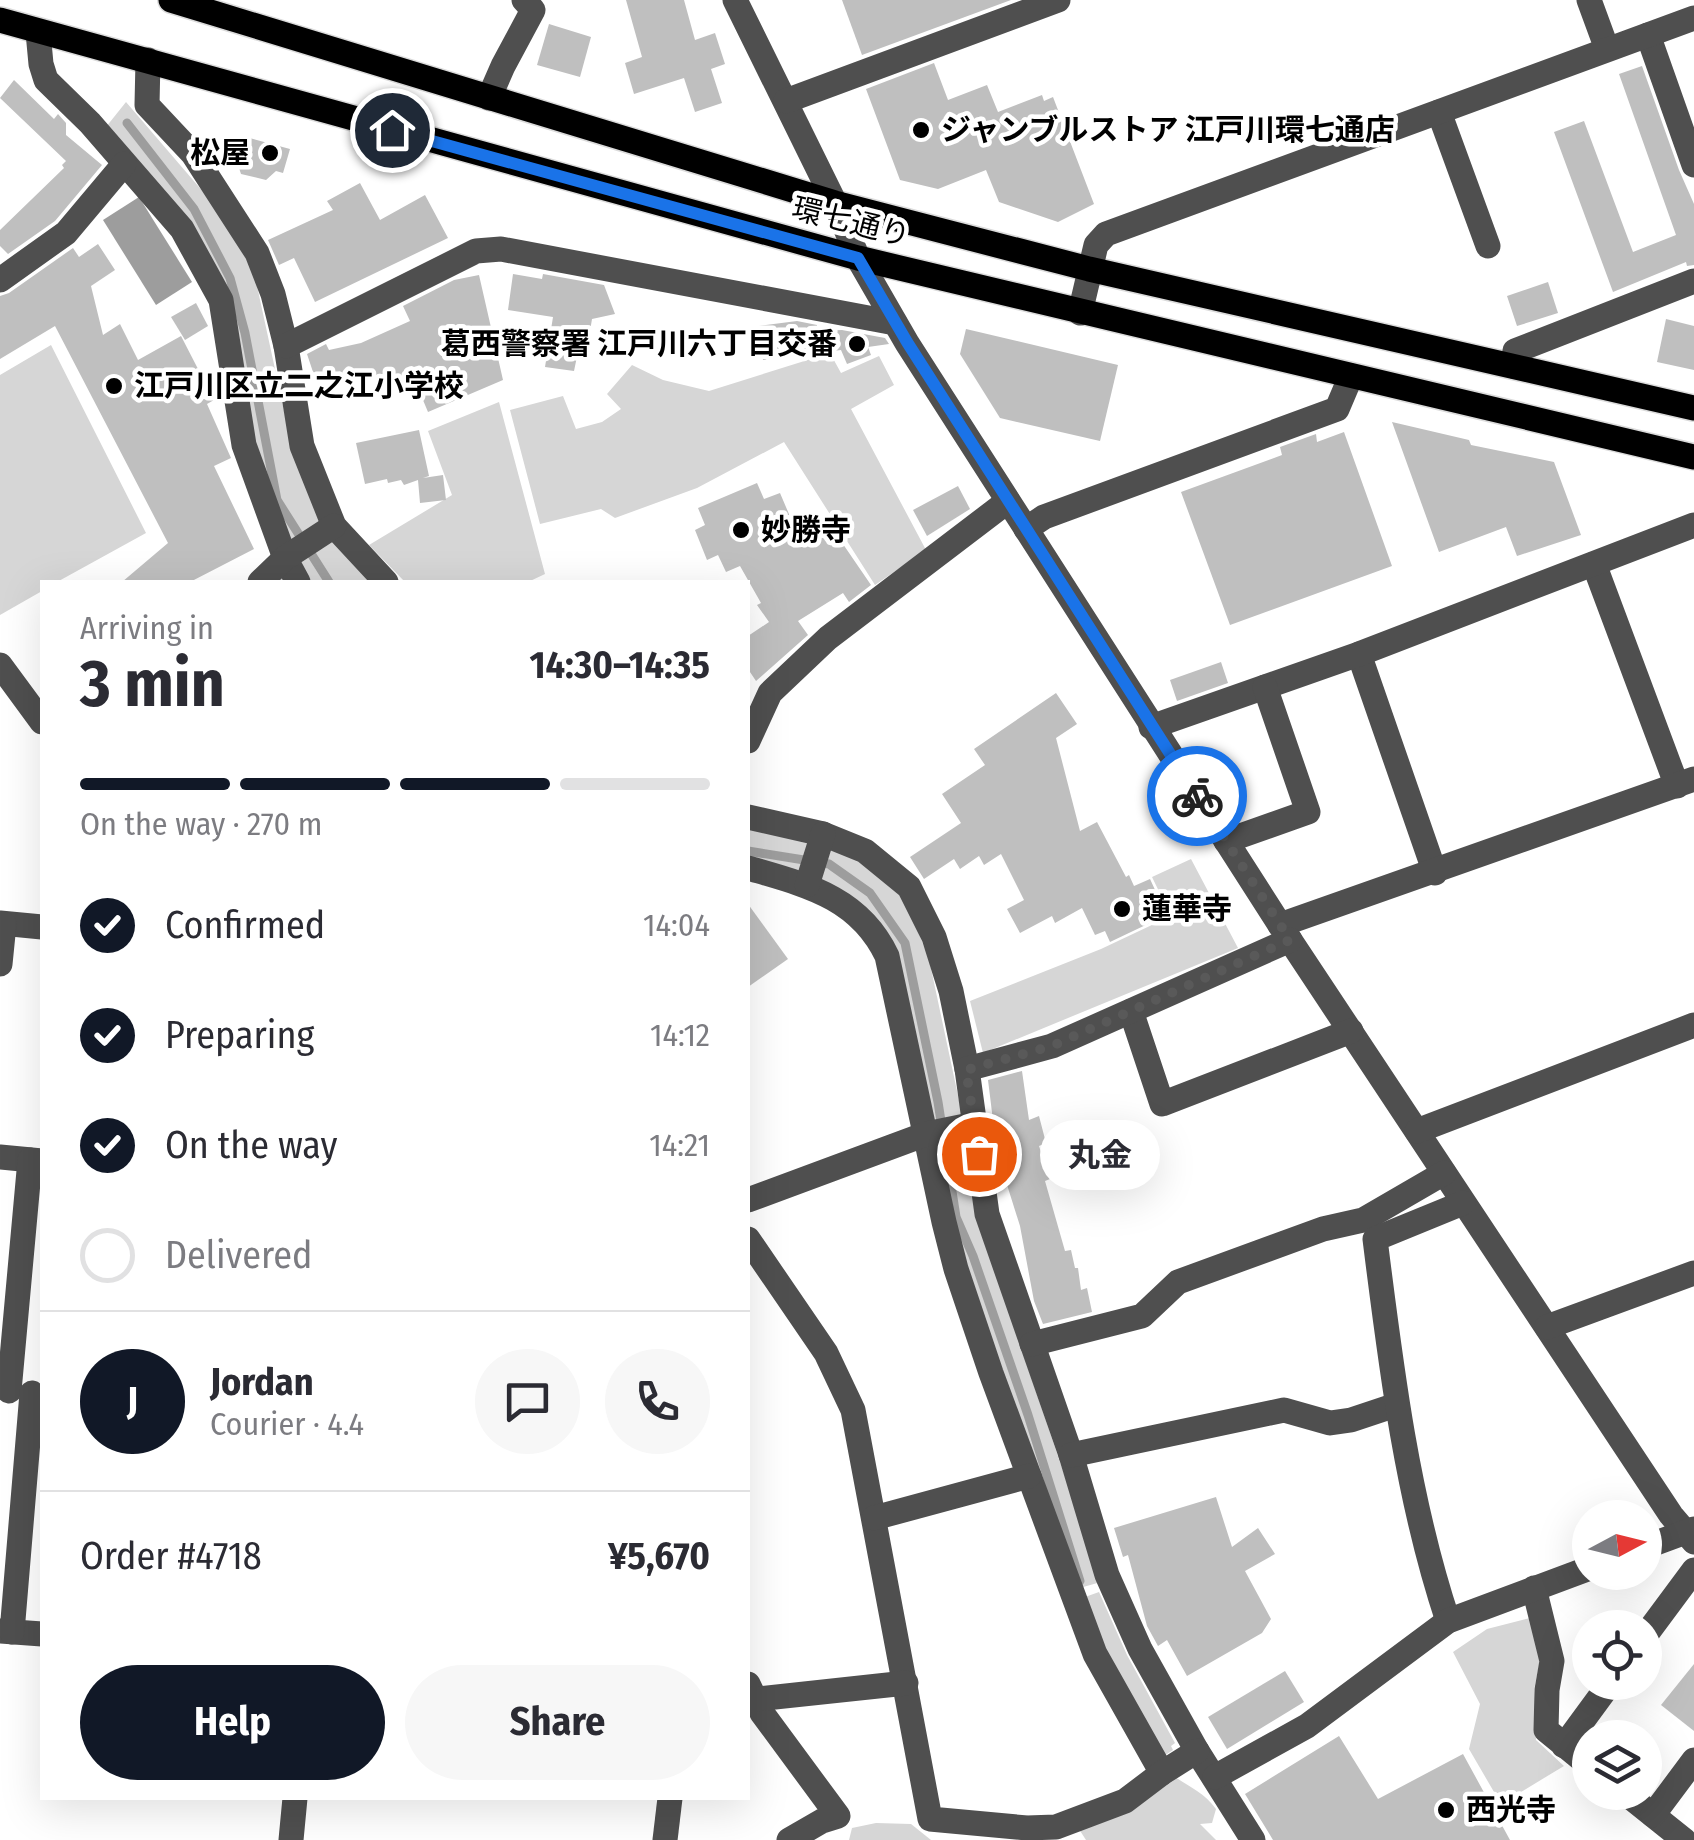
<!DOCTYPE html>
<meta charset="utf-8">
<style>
body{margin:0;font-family:"Fira Sans Condensed","Noto Sans JP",sans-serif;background:#f7f7f7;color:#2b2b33;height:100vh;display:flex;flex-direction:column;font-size:38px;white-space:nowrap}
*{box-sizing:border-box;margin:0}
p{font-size:32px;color:#7c7c81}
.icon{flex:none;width:55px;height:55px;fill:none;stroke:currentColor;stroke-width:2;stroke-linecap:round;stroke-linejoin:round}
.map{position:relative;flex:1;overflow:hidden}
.panel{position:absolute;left:40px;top:580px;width:710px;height:1220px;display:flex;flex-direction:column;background:#fff;border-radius:0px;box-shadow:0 10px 40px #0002}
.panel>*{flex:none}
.needle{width:65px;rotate:83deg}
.tools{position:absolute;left:1572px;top:1500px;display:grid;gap:20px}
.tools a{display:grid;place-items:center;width:90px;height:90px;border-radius:50%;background:#fff;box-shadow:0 10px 40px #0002;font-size:50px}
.pin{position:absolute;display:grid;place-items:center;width:85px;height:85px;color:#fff;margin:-42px;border:5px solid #fff;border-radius:50%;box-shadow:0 2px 10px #0007}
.courier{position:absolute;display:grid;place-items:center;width:100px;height:100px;margin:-50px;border:8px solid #1a73e8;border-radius:50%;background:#fff;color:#222;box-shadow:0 2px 12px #0007}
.bubble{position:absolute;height:70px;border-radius:35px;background:#fff;box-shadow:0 10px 40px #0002;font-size:32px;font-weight:700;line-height:70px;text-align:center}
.overview em{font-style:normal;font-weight:700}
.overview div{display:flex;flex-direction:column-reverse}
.overview{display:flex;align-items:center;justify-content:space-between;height:170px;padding:0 40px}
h1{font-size:65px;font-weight:700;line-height:75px}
.bar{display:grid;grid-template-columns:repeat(4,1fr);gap:15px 10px;align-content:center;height:120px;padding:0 40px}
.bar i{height:12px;border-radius:8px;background:#e1e1e2}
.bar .active{background:#111827}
.bar p{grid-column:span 4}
.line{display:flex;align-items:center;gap:25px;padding:0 40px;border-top:2px solid #e1e1e2}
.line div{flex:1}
.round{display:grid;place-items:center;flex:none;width:105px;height:105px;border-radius:52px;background:#f7f7f7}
ol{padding:0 40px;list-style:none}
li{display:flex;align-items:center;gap:30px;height:110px}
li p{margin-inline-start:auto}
li .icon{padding:10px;border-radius:50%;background:#111827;color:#fff;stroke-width:4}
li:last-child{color:#7c7c81}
li i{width:55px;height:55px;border:5px solid #e1e1e2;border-radius:50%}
.cta{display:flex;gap:20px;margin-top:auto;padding:20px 40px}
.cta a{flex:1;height:115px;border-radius:60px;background:#111827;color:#fff;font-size:40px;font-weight:700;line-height:115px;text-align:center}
.cta a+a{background:#f7f7f7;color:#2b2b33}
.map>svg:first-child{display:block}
</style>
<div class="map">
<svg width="1694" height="1840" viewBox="0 0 1694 1840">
<rect width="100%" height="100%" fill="#fff"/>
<g fill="#d6d6d6">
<path d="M126 102 211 201 254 272 291 443 370 582H270L298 568 252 444 228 299 106 127Z"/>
<path d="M51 345 146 533 57 582H42V591L0 615V375Z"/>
<path d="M830 353 841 373 879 356 894 385 851 409 926 550 875 585 784 442 697 488 615 518 601 509 540 524 510 410 563 396 576 429 602 422 621 409 607 394 632 365 663 380 709 391Z"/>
<path d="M499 402 545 574 528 582H405L369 545 452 495 428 431Z"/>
<path d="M748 828 808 840 861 857 903 894 929 959 960 1105 1016 1333 1101 1582 1076 1589 966 1279 880 930 748 864Z"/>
<path d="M1191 859 1238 948 983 1053 970 1001 1101 949 1171 916 1152 877Z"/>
<path d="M1099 1592 1127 1655 1175 1743 1171 1746 1173 1750 1164 1756 1099 1638 1085 1597Z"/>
<path d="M1530 1618 1541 1655 1534 1690 1536 1740 1564 1766 1501 1804 1469 1749 1480 1704 1453 1652 1487 1629Z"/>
<path d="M1171 1774C1188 1787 1203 1791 1216 1809L1212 1823 1200 1824 1216 1840H1086L1075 1823Z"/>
<path d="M876 1823 911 1824 931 1840H849L852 1828Z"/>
</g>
<path fill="#9d9d9d" d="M139 197 192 282 156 305 103 220Z"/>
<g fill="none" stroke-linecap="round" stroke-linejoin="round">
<g stroke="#9d9d9d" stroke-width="9">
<path d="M127 123 194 209 230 278 245 333 277 500 329 582"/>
<path d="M748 851 829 864 870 893 905 943 938 1102 956 1217 973 1256 1028 1415 1080 1581"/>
</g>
</g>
<g fill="#bfbfbf">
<path d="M626 0H684L695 40 715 33 725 64 711 69 722 103 695 112 684 78 634 94 625 63 642 57Z"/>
<path d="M842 0H1011L862 55Z"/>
<path d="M549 24 591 37 580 77 537 65Z"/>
<path d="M934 63 948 100 987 85 998 112 1042 95 1044 101 1053 97 1094 204 1058 222 999 202 986 170 938 189 900 180 866 89Z"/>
<path d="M1642 66 1679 170 1694 204V265L1687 266 1686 262 1613 292 1554 132 1584 121 1633 252 1676 235 1619 74Z"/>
<path d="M14 80 54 119 58 114 66 123V135L102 165 55 221 8 254 0 246V230L64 168 62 165 66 161 0 98Z"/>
<path d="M246 137 290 149 283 173 276 171 266 180 241 174 238 165Z"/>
<path d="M360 183 380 220 425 195 448 238 315 302 294 258 279 265 268 240 333 210 327 201Z"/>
<path d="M98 244 115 270 91 286 103 335 120 324 138 360 181 336 214 400 207 404 231 458 214 466 254 549 190 582H122L168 543 55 326 0 359V296L9 293 73 248 79 257Z"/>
<path d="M513 274 542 279 543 274 604 285 615 314 592 319 587 349 579 347 574 371 545 367 553 317 508 310Z"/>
<path d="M479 275 503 380 428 412 415 381 400 388 393 373 353 381 320 393 307 354 326 344 329 350 361 343 410 321 403 306 454 280Z"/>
<path d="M1548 282 1558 313 1517 326 1507 296Z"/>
<path d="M196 303 208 326 185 340 171 317Z"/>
<path d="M1666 319 1694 326V370L1657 362Z"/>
<path d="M797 321 817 325V331L842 330 885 338 889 344 868 347 871 355 847 364 841 350 763 360 759 326Z"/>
<path d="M966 329 1118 365 1100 441 1000 418 960 354Z"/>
<path d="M1392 422 1469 440 1471 445 1554 462 1581 535 1517 556 1506 527 1439 552Z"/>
<path d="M419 430 429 476 423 478 443 475 446 500 420 503 418 480 404 485 401 480 388 483 387 479 365 484 356 443Z"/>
<path d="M1344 432 1392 566 1230 625 1181 492 1282 455 1280 447 1316 434 1317 442Z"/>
<path d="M757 483 764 499 780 493 803 547 832 528 871 585 849 602 843 593 798 621 808 635 756 681 748 669V636L769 622 757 605 761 603 740 566 726 572 718 555 707 560 695 530 705 525 698 508Z"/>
<path d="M958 486 970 509 927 536 913 510Z"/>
<path d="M1221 662 1228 683 1177 701 1170 680Z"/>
<path d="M1056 693 1077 724 1056 738 1080 831 1097 822 1126 877 1129 875 1134 886 1150 879 1162 905 1148 912 1152 922 1110 942 1105 931 1095 935 1082 908 1055 923 1052 916 1020 933 1007 909 1024 900 1001 854 984 865 979 856 960 869 954 859 924 879 910 857 961 823 942 794 985 765 974 749Z"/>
<path d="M748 904 788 959 748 987Z"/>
<path d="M1022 1071 1029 1120 1039 1116 1046 1143 1039 1146 1050 1179 1045 1181 1065 1251 1071 1250 1075 1268H1078L1081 1290 1087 1288 1092 1312 1043 1324 1034 1301 1020 1226 997 1153 988 1080Z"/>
<path d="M1216 1497 1232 1547 1258 1528 1275 1554 1245 1571 1271 1619 1262 1633 1187 1676 1167 1640 1158 1646 1147 1626 1128 1555 1123 1557 1114 1528Z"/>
<path d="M1694 1664V1731L1661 1705Z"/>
<path d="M1285 1671 1304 1702 1227 1749 1208 1717Z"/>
<path d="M1339 1736 1378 1799 1463 1754 1510 1840H1273L1245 1794Z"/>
</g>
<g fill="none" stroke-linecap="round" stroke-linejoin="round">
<defs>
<g id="major">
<path d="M171 0 835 203 1089 269 1694 408"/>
<path d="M0 20 858 258 1694 457"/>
</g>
</defs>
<use href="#major" stroke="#dbdbdb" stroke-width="28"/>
<g stroke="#4f4f4f" stroke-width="25">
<path d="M735 0 835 203 858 258 907 343 1280 925 1671 1515 1694 1542"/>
<path d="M1589 0 1607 49"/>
<path d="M38 32 41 64 46 80 90 123 182 229 221 300 244 445 285 558 298 582"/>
<path d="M1648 35 1694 165"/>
<path d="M148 60 147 105 193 154 257 253 273 294 286 346 302 446 334 526 386 582"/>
<path d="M489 98 503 66 533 10 524 0"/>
<path d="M786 101 1058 0"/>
<path d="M1439 112 1488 246"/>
<path d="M0 280 66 233 124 164"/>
<path d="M1080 313 1096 245 1106 234 1694 18"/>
<path d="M286 346 476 251 501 249 895 323"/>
<path d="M1513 366 1515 351 1694 281"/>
<path d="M1026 529 1044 517 1337 409 1351 376"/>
<path d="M1594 564 1677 786"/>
<path d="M260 582 285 558 334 526"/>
<path d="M1359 654 1435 873"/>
<path d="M0 665 42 722"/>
<path d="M1151 727 1359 654 1694 525"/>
<path d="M748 741 770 693 828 638 1008 501"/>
<path d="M748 817 823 834 865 851 909 887 934 937 951 991 967 1069 987 1214 1071 1455 1107 1575 1140 1649 1197 1751 1253 1840"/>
<path d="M1226 841 1308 812 1265 687"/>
<path d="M748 868C806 885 859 897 887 956L944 1222 956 1269 991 1373 1095 1654 1162 1773"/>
<path d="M807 885 823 834"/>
<path d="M0 923 42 927"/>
<path d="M1280 925 1694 779"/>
<path d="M0 964 4 924"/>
<path d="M1131 1011 1162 1104 1351 1031"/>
<path d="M967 1069 1052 1046 1290 940"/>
<path d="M1417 1131 1694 1025"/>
<path d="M0 1157 42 1161"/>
<path d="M748 1200 926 1134 975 1124"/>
<path d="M748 1239 826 1353 853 1410 930 1819 1027 1828 1056 1827 1125 1801 1162 1773 1197 1751"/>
<path d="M1547 1327 1694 1273"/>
<path d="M1032 1344 1142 1316 1178 1282 1323 1229 1363 1220 1444 1173"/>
<path d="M9 1391 30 1160"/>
<path d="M1071 1455 1284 1410 1330 1423 1351 1420 1396 1405"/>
<path d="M874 1518 1029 1476"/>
<path d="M1645 1547 1694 1529"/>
<path d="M1534 1588 1552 1661 1547 1690 1546 1730 1590 1766"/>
<path d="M1448 1621C1407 1498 1391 1367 1375 1239L1463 1203"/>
<path d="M0 1631 42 1634"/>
<path d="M12 1632 32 1393"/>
<path d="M1645 1636 1694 1570"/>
<path d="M748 1684 762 1713 838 1816 822 1821 789 1840"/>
<path d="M748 1700 906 1683"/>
<path d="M1564 1746 1611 1682"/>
<path d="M1215 1777 1307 1726 1448 1621 1590 1568"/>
<path d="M1624 1792 1684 1840"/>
<path d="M1653 1815 1694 1760"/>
<path d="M291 1840 295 1798"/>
<path d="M665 1840 670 1798"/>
</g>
<use href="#major" stroke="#000" stroke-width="25"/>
</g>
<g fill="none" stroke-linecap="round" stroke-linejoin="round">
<path stroke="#595959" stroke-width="10" stroke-dasharray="0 18" d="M979 1154 966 1070 1052 1046 1290 940 1197 796"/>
<path stroke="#1a73e8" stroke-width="12" d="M392 130 858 258 907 342 1197 796"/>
</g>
<g fill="#000" stroke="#fff" stroke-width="4">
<circle cx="921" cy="130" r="10"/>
<circle cx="270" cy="153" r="10"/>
<circle cx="857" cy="344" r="10"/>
<circle cx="114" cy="386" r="10"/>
<circle cx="741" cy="530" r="10"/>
<circle cx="1122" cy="909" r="10"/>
<circle cx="1446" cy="1810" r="10"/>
</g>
<g text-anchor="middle" stroke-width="9" stroke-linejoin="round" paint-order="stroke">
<g font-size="30" font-weight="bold" fill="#000" stroke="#fff" text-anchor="start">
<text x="941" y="140">ジャンブルストア 江戸川環七通店</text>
<text x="250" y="163" text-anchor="end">松屋</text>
<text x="837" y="354" text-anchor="end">葛西警察署 江戸川六丁目交番</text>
<text x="134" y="396">江戸川区立二之江小学校</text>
<text x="761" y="540">妙勝寺</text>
<text x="1142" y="919">蓮華寺</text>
<text x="1466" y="1820">西光寺</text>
</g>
<g font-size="30" fill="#000" stroke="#fff">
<text transform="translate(851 222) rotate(14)" y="10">環七通り</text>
</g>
</g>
</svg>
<div class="tools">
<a><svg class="needle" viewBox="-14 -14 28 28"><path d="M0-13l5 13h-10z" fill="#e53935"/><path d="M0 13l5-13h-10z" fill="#7c7c81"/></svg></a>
<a><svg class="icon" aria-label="locate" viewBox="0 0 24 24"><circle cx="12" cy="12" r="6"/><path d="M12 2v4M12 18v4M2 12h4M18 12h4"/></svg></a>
<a><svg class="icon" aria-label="layers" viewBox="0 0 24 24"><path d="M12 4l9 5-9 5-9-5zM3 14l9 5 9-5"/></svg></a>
</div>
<div class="pin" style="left:979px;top:1154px;background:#ea580c"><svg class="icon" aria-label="bag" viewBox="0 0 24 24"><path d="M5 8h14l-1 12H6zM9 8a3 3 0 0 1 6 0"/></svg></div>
<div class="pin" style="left:392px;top:130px;background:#1f2937"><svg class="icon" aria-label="home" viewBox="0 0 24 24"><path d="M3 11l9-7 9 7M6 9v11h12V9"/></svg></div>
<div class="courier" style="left:1197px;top:796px"><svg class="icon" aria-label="bike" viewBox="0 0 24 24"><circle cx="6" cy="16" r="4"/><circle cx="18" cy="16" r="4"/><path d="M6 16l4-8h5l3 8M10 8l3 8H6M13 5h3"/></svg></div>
<div class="bubble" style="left:1040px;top:1120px;width:120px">丸金</div>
<section class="panel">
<div class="overview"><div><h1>3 min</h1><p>Arriving in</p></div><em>14:30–14:35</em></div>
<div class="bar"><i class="active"></i><i class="active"></i><i class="active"></i><i></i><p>On the way · 270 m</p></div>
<ol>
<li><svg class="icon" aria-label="check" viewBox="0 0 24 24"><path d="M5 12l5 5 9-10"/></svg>Confirmed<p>14:04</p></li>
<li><svg class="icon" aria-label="check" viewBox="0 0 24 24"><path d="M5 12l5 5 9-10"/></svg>Preparing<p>14:12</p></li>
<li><svg class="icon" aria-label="check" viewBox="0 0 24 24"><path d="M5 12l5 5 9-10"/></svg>On the way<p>14:21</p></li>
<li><i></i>Delivered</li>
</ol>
<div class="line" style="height:180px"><b class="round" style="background:#111827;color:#fff">J</b><div><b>Jordan</b><p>Courier · 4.4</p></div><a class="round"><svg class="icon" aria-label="chat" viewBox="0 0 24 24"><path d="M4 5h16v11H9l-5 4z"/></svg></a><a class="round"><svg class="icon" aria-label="phone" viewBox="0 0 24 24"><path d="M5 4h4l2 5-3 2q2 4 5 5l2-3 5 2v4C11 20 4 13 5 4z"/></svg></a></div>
<div class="line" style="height:130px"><div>Order #4718</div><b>¥5,670</b></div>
<div class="cta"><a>Help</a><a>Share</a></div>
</section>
</div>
